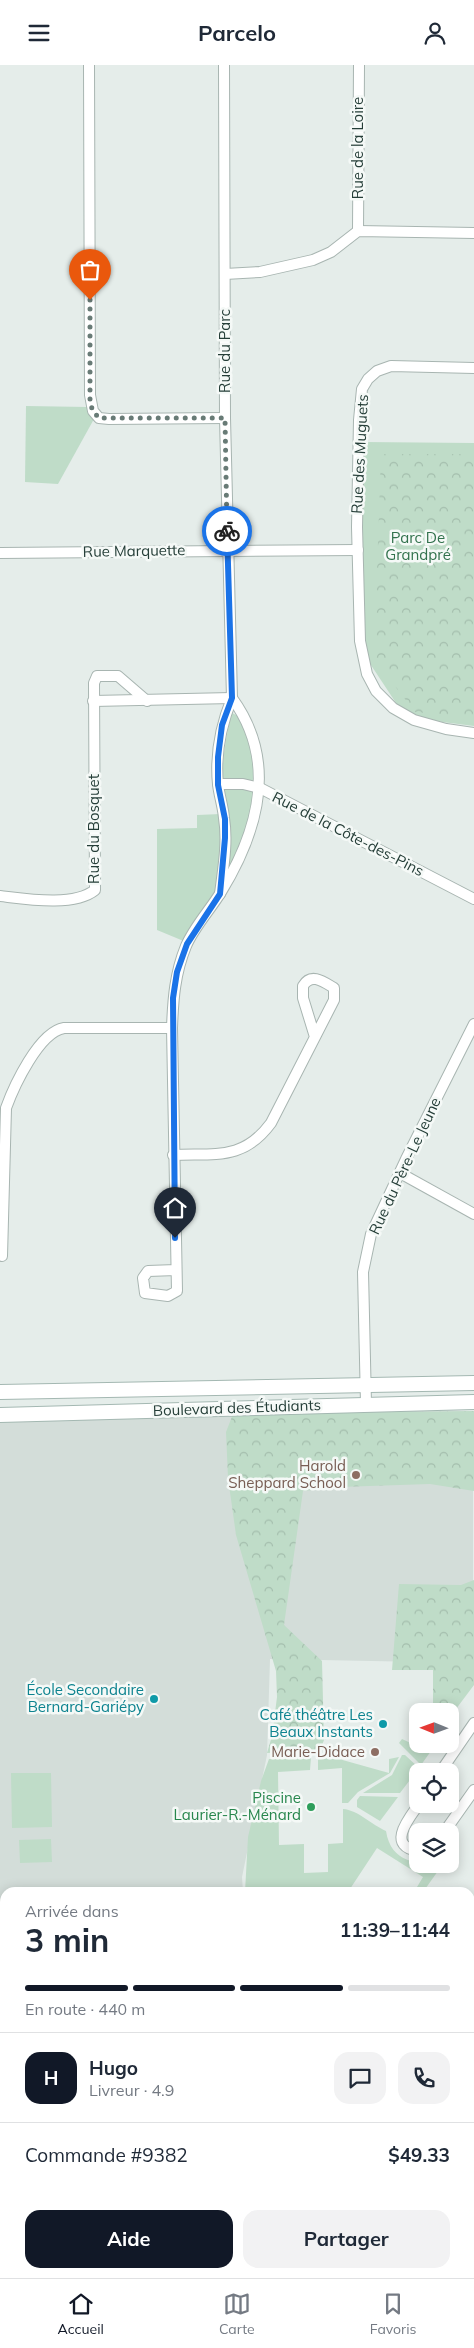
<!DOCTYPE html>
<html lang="fr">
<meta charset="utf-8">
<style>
body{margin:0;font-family:Mulish,sans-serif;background:#f2f2f3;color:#1f2937;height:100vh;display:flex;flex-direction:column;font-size:19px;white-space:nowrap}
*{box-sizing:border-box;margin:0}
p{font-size:16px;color:#747a83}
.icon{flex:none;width:28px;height:28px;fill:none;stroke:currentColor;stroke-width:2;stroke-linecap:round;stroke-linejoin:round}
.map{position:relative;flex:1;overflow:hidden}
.drawer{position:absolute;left:0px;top:1822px;width:475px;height:391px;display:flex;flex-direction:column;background:#fff;border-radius:15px 15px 0 0;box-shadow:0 2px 12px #0003}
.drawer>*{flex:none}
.needle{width:32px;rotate:271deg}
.controls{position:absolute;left:409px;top:1638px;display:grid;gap:10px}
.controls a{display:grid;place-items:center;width:50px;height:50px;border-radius:10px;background:#fff;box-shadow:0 2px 12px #0003;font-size:25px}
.pin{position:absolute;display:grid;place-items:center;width:42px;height:42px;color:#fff;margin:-51px -21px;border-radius:50% 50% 50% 0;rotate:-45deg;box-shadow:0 0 5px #0007}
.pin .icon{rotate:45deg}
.courier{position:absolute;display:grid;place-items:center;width:50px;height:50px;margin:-25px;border:4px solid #1a73e8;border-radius:50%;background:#fff;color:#222;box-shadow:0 1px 6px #0007}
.head em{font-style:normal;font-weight:700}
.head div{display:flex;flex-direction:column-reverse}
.head{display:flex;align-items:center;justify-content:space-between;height:85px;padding:0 25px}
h1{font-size:32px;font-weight:700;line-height:38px}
.bar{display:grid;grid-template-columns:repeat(4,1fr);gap:8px 5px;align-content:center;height:60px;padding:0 25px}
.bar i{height:6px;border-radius:4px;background:#e0e1e3}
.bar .current{background:#111827}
.bar p{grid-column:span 4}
.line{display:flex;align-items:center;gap:12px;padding:0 25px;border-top:1px solid #e0e1e3}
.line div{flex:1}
.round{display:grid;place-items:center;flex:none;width:52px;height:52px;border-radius:15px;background:#f2f2f3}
.cta{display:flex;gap:10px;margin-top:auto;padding:10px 25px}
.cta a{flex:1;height:58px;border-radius:15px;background:#111827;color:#fff;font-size:20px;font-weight:700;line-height:58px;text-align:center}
.cta a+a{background:#f2f2f3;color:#1f2937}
header{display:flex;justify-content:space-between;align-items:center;height:65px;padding:0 25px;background:#fff;font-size:22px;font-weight:700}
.tabs{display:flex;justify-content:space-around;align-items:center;height:70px;border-top:1px solid #e0e1e3;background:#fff;font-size:14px;color:#747a83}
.tabs a{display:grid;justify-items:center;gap:2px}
.tabs .current{color:#111827}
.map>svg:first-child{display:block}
</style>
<header><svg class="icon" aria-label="menu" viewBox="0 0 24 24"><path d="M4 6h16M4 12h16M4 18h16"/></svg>Parcelo<svg class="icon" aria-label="person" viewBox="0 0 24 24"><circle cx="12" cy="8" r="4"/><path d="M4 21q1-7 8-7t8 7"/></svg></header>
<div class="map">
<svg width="474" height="2213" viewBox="0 0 474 2213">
<defs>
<pattern id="forest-crowns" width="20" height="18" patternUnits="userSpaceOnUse" patternTransform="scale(1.25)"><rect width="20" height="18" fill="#bfdcc8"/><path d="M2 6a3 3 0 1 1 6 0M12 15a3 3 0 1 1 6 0" fill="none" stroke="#a4bead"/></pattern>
</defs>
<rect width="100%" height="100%" fill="#e5edea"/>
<path fill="#d3ddd9" d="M238 1346H473V1598L270 1594 267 1690 242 1812 243 1827 5 1828V2084L0 2083V1357Z"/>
<g fill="#bfdcc8">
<path d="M26 341 88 342 94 354 58 419 25 417Z"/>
<path d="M363 377 474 378V661L419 654 398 641 365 591 361 483Z"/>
<path d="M232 648 240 652C251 683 261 715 253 749 248 770 233 796 225 816 223 760 216 703 232 648Z"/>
<path d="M221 749 225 756 218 828 186 877 157 865V764L197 763V750Z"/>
<path d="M402 1674 417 1681 421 1679H436L421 1700 399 1678Z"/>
<path d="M402 1690H405L419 1703 400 1728H363L392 1710Z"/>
<path d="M311 1692 310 1705 278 1707 279 1780 304 1779V1808L328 1807V1779L343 1778V1744C358 1745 372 1760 386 1766 391 1798 417 1799 443 1799L423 1827 417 1822 423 1812 377 1783 348 1827H245L248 1772 261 1716 269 1694Z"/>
<path d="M399 1692 390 1708 358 1727 348 1738H342V1703L318 1705V1693L339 1694 389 1708V1694Z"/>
<path d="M11 1708H51L52 1762 12 1763Z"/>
<path d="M360 1731 398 1732 380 1756 357 1742V1735Z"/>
<path d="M51 1774 52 1797 20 1798 19 1775Z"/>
<path d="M197 1824V1828L79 1827V1825Z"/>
<path d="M0 2190 5 2191V2209H82L105 2213H0Z"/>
</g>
<g fill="url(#forest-crowns)">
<path d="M381 389H474V652L415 647 374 594Z"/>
<path d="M474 1346V1426L430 1419 340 1422 303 1426 284 1560 322 1596 324 1675 320 1685 267 1688 272 1671 277 1632 276 1606 236 1470 228 1413 226 1367 233 1349Z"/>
<path d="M474 1515V1620L456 1644 433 1640V1605H392L399 1519 461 1520Z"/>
</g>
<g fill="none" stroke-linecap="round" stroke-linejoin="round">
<defs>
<g id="street">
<path d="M89 0 90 330 93 346 99 353 109 354 225 353"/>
<path d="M358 166 359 0"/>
<path d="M225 209 260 207 313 195 331 187 358 166 474 168"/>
<path d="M474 303 391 301 377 306 368 314 362 324 359 355 357 462 360 576 367 609 376 626 393 643 414 655 446 664 474 668"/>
<path d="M0 488 358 485"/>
<path d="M93 636 232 633"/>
<path d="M218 719H243L260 723 474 834"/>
<path d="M220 829C223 804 228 778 224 753 223 741 219 730 218 719 215 689 221 660 232 633L225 353 224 0"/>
<path d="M0 831C26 834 74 842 95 825L94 618 97 611H118L147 636"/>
<path d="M173 1090C215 1088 243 1096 271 1058L334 935V923C324 917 311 907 303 921V933L315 972"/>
<path d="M400 1108 474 1149"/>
<path d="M2 1191 6 1043C14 1021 39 967 64 963H172"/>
<path d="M176 1205 148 1206 143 1213 145 1228 168 1231 177 1226 172 963C173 934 175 908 186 881 194 862 210 845 221 827 259 765 278 696 232 633"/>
<path d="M366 1339 363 1207 371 1169 406 1094 474 959"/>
<path d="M441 1706 474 1658"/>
<path d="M445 1766 474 1725"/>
<path d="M418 1786C385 1781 410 1752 419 1739"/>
</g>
<g id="secondary">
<path d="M0 1327 474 1318"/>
<path d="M0 1350 474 1337"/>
<path d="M0 2107 5 2109"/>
<path d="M455 2209 474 2211"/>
</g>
<g id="highway">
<path d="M0 2156 5 2157"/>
<path d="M0 2178 5 2179"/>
<path d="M147 2209 170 2213"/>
<path d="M285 2209 319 2213"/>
</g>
</defs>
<use href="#street" stroke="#a8b5b1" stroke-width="12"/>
<use href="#secondary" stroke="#a4b8b2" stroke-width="16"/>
<use href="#highway" stroke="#c2c9c7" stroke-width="18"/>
<use href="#street" stroke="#fff" stroke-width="10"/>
<use href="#secondary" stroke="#fff" stroke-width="14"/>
<use href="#highway" stroke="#33685f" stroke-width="15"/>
</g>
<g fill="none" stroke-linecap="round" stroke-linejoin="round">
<path stroke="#687b76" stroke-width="5" stroke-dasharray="0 9" d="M90 235V338L93 346 99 353H225L227 466"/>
<path stroke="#1a73e8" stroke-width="6" d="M175 1173 173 933 177 907 187 879 220 829 225 773V754L218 720V692L222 660 232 633 227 466"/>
</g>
<g fill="#8d6e63" stroke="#f5f9f7" stroke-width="2">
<circle cx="356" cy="1410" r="5"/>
<circle cx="375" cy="1687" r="5"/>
</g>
<g fill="#0f9aa8" stroke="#f5f9f7" stroke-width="2">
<circle cx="154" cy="1634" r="5"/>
<circle cx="383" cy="1659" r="5"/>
</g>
<circle fill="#2e9e5b" stroke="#f5f9f7" stroke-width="2" cx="311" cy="1742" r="5"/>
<g text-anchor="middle" stroke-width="5" stroke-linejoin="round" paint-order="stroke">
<g font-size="15" fill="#253e38" stroke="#f5f9f7">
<text transform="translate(358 83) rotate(-90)" y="5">Rue de la Loire</text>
<text transform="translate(225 286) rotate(-90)" y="5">Rue du Parc</text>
<text transform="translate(360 389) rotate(-87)" y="5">Rue des Muguets</text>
<text transform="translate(134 486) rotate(-1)" y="5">Rue Marquette</text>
<text transform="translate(94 764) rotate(-90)" y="5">Rue du Bosquet</text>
<text transform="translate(348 769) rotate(27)" y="5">Rue de la Côte-des-Pins</text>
<text transform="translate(405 1101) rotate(-65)" y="5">Rue du Père-Le Jeune</text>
<text transform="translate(237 1343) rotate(-2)" y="5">Boulevard des Étudiants</text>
</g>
<g font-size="15" fill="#32724d" stroke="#f5f9f7">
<text x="418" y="478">Parc De<tspan x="418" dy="17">Grandpré</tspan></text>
</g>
<g font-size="15" fill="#785e54" stroke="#f5f9f7" text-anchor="end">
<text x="346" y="1406">Harold<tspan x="346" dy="17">Sheppard School</tspan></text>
<text x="365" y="1692">Marie-Didace</text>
</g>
<g font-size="15" fill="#0d838f" stroke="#f5f9f7" text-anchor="end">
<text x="144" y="1630">École Secondaire<tspan x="144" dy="17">Bernard-Gariépy</tspan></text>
<text x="373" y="1655">Café théâtre Les<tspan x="373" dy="17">Beaux Instants</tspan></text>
</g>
<g font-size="15" fill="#27864d" stroke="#f5f9f7" text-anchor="end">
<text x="301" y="1738">Piscine<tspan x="301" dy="17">Laurier-R.-Ménard</tspan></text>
</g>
</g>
</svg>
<div class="controls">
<a><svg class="needle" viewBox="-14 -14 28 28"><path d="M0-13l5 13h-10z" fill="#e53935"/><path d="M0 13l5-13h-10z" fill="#747a83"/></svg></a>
<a><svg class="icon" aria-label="locate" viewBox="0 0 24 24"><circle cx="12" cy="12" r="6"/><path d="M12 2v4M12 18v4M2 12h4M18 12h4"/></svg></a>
<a><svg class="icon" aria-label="layers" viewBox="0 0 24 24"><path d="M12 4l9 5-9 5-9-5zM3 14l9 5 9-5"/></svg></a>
</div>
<div class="pin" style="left:90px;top:235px;background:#ea580c"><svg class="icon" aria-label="bag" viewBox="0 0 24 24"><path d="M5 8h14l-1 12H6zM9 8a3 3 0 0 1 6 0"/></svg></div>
<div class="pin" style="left:175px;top:1173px;background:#1f2937"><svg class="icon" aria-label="home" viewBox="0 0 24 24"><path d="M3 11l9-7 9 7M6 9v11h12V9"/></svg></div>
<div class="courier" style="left:227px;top:466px"><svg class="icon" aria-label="bike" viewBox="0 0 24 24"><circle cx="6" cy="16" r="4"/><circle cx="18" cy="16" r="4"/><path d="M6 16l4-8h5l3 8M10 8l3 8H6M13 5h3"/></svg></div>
<section class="drawer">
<div class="head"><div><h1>3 min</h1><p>Arrivée dans</p></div><em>11:39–11:44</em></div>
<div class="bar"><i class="current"></i><i class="current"></i><i class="current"></i><i></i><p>En route · 440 m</p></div>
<div class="line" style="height:90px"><b class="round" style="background:#111827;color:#fff">H</b><div><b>Hugo</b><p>Livreur · 4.9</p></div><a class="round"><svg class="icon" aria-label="chat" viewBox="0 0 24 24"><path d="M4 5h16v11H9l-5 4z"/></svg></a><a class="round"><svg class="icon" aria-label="phone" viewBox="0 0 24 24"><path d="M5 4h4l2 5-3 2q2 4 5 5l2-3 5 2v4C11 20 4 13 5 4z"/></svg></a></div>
<div class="line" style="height:65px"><div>Commande #9382</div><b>$49.33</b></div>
<div class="cta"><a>Aide</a><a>Partager</a></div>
</section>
</div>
<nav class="tabs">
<a class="current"><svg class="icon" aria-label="home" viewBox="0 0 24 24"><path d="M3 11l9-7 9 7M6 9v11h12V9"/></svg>Accueil</a>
<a><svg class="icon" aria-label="map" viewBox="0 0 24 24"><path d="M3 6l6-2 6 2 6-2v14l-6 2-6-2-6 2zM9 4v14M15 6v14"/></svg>Carte</a>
<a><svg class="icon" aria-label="saved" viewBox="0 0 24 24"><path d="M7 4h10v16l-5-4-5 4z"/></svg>Favoris</a>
</nav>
